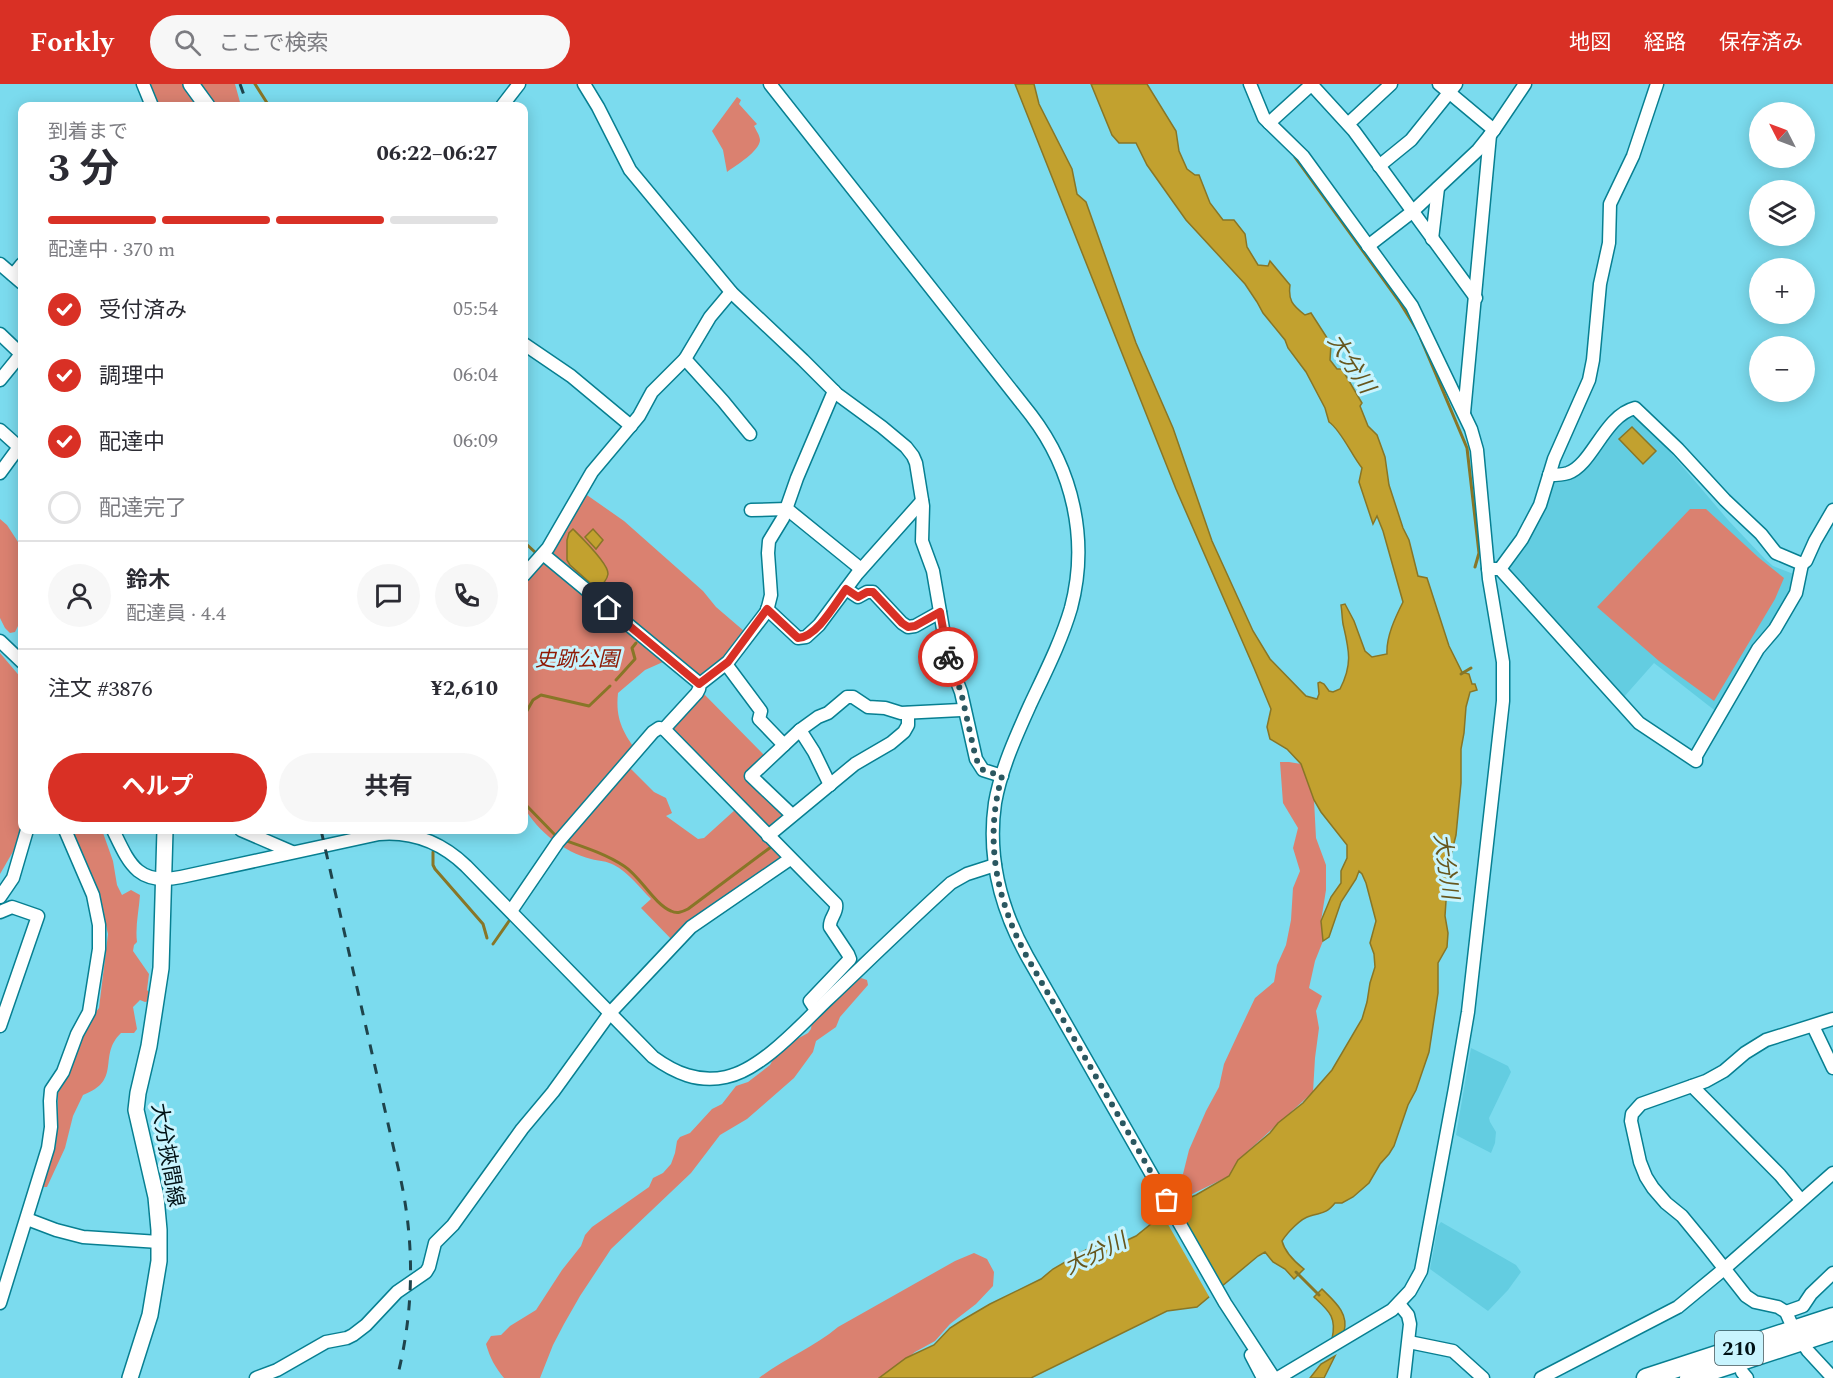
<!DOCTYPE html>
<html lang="ja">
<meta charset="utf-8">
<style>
body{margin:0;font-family:Spectral,"Noto Sans JP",serif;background:#f7f7f7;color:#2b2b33;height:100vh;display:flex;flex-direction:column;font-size:22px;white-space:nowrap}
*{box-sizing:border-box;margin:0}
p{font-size:20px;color:#7c7c81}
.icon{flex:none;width:33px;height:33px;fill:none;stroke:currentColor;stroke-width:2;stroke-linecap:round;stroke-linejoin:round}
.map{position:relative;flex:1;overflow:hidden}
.panel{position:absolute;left:18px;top:18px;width:510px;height:732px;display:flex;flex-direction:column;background:#fff;border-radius:12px;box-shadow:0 3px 15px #0003}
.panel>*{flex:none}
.needle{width:39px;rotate:312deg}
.controls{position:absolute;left:1749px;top:18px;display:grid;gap:12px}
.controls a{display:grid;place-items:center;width:66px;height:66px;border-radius:50%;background:#fff;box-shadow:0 3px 15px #0003;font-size:30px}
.pin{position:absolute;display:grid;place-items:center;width:51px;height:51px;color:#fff;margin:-26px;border-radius:12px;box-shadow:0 3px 9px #0006}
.courier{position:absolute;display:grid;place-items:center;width:60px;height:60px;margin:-30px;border:4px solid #d93025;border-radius:50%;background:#fff;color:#222;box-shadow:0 2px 8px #0007}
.overview em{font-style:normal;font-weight:700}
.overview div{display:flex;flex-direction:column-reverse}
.overview{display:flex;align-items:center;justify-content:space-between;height:102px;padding:0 30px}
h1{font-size:39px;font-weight:700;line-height:45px}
.bar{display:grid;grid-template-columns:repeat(4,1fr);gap:9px 6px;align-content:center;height:72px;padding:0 30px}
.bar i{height:8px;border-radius:4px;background:#e1e1e2}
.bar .on{background:#d93025}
.bar p{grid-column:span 4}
.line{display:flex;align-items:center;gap:15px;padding:0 30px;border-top:2px solid #e1e1e2}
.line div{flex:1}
.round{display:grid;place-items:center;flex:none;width:63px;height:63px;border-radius:32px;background:#f7f7f7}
ol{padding:0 30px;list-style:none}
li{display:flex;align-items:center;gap:18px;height:66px}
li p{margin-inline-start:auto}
li .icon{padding:6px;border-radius:50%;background:#d93025;color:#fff;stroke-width:4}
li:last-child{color:#7c7c81}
li i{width:33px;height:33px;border:3px solid #e1e1e2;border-radius:50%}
.button{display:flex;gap:12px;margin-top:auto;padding:12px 30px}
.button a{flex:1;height:69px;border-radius:36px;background:#d93025;color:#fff;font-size:24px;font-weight:700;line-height:69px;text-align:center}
.button a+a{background:#f7f7f7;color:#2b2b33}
header{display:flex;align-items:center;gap:36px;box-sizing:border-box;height:84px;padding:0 30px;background:#d93025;color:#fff}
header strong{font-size:28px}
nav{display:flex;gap:33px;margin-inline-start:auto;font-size:21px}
.search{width:420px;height:54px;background:#f7f7f7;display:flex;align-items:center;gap:15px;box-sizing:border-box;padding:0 21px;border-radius:33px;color:#7c7c81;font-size:22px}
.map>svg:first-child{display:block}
</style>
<header>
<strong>Forkly</strong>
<div class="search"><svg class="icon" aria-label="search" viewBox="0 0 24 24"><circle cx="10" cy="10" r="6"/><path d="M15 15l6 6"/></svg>ここで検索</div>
<nav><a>地図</a><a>経路</a><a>保存済み</a></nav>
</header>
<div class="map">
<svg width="1833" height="1294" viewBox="0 0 1833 1294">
<rect width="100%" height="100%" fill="#7bdbee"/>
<g fill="#63cde1">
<path d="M1636 328 1728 436 1765 475 1773 482 1796 491 1793 505 1718 629 1654 579 1623 614 1507 485 1553 394 1572 393 1618 340Z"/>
<path d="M1471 964 1508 982 1511 988 1489 1034 1490 1038 1496 1048 1495 1059 1491 1069 1456 1051Z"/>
<path d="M1441 1138 1516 1181 1521 1188 1508 1206 1488 1227 1430 1185 1438 1142Z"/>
</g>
<g fill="#da8170">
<path d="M151 0H186L204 22H158Z"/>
<path d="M197 0H235L241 22H211Z"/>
<path d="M737 13 741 16 739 20 757 40 754 42C756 46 760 52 760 56 760 67 735 82 727 88L723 66 712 47Z"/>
<path d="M584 409 624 437 703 507 716 523 744 547C738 568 717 581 701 595L546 470Z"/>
<path d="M1690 425H1706L1758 473 1784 494 1775 515 1714 617 1659 577 1597 523Z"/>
<path d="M0 435 7 441 22 464V538L19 540 15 548 10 549 5 544 0 534Z"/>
<path d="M543 477C581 513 624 543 663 578L645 586 618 609C615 637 624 650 640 672L630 684 654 708 666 714 672 729 666 732 698 755 704 754 736 725 782 775 675 859 641 824 651 815C640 804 628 788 614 781 607 777 599 777 591 775 564 768 538 748 524 723V497Z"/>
<path d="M0 569 22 595V742L18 759 0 790Z"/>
<path d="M702 608 767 674 749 693 790 731 769 749 670 647Z"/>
<path d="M1280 678H1289L1301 680 1314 716 1316 754 1326 781V806L1321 837 1323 857 1315 877 1309 904 1322 912 1316 927 1319 944 1315 974 1313 1008 1238 1076 1229 1092 1180 1116 1174 1103 1183 1090 1189 1066 1206 1027 1219 1003 1224 980 1237 952 1255 914 1274 898 1277 881 1286 861 1291 836 1293 804 1300 787 1293 764 1298 744 1283 719Z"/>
<path d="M72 746H102L113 777 117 801 122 811 131 806 140 811C139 826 135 843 137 858L134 861 133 867 149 890 147 906 151 910 149 917 145 918 140 916 133 923 137 945 134 949H121C97 972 123 996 83 1011L73 1032 65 1064 47 1103H43L56 1061 58 1009 64 999 87 939 99 924 108 850 98 805Z"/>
<path d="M861 894 867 896 868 901 840 933 836 943 816 957 813 968 794 994 747 1035 720 1051 691 1089 611 1165 580 1212 564 1240 553 1261 540 1294H504C495 1283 490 1274 486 1260L491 1252 501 1251 510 1242 536 1226 562 1186 581 1162 585 1151 592 1143 649 1103 653 1094 663 1089 671 1080 675 1069 677 1057 680 1053 690 1049 712 1025 722 1020 736 1002 748 998 770 981 776 970 786 961 808 949 811 945 812 937 820 926Z"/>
<path d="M974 1169 987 1175 994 1188 993 1202 976 1220 950 1240 935 1257 915 1268 883 1294H759C784 1275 814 1263 838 1243L955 1177Z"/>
</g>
<g fill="#c2a12f" stroke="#887627" stroke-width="1.5">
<path d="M1015 0H1034L1039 20 1072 85 1077 110 1086 118 1136 259 1173 344 1212 457 1253 547 1270 575 1306 612 1317 615 1319 610 1318 599 1320 598 1324 600 1329 607 1333 608 1340 605C1353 580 1349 566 1343 540 1342 534 1342 527 1341 521L1345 520 1354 537 1365 567 1372 573 1387 570C1386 553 1395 534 1403 518L1383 447 1377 432 1373 440 1359 398 1362 384C1352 372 1341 346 1329 338L1325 324 1306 288 1288 264 1285 256 1263 229 1257 218 1245 200 1186 136 1147 81 1136 59H1119L1112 51 1091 0H1147L1176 47 1179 67 1187 85 1195 91H1199L1210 119 1223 136H1234L1245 150 1247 163 1258 181 1268 182 1270 177 1290 201C1288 216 1292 221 1305 231L1311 229 1331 260 1330 276 1337 285H1342L1362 319 1360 322 1368 342 1377 351 1385 373 1389 401 1403 444 1409 456 1418 492 1427 494 1449 562 1462 588 1469 590 1472 600H1475L1477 606 1470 608 1466 623 1464 649 1461 665V699L1456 751 1451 771V802L1446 817 1445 832 1448 849 1447 863 1438 879V909L1429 968 1416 1006 1408 1021 1394 1062 1389 1070 1380 1080 1369 1099 1353 1113 1342 1119H1335C1326 1130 1323 1128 1310 1132 1301 1134 1287 1149 1282 1157 1285 1169 1295 1178 1304 1185L1294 1195 1285 1185 1273 1178 1265 1168 1258 1172 1197 1223 1167 1227 1031 1294H879L906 1274 934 1261 950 1244 961 1237 990 1220 1041 1195 1053 1185 1084 1167 1094 1162H1110L1123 1158 1136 1152 1177 1119 1196 1111 1229 1092 1238 1076 1270 1049 1278 1039 1303 1019 1332 986 1362 935 1367 918 1370 899 1375 883 1374 870 1370 859 1376 837 1366 799 1362 790 1359 787 1356 795 1341 818 1329 853 1323 857 1321 837 1331 813 1341 799V787L1347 774V761L1321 728 1314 716 1301 680 1287 665 1270 655 1267 643 1271 625 1254 584 1176 405Z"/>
<path d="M1632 343 1656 367 1643 380 1619 355Z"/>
<path d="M573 445C581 453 609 480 608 490 607 496 601 502 597 505L570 481 567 476V456L569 449Z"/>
<path d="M593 445 603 456 596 465 585 453Z"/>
<path d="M1322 1205C1335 1218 1349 1229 1344 1248L1332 1255C1337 1233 1329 1227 1314 1213Z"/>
<path d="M1335 1272 1324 1294H1310L1321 1280Z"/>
</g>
<path fill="#7bdbee" d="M1174 1117 1225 1205 1211 1216 1161 1128Z"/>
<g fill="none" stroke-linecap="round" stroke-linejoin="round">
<g stroke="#887627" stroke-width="3">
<path d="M255 0 269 22"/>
<path d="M1295 73 1399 217 1417 246"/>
<path d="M1421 255 1467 364 1479 469 1475 483"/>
<path d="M524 458 536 469"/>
<path d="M1461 590 1471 584"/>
<path d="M616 596 635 575 632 564 636 559"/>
<path d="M524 632 533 616 541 611 589 622 610 602"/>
<path d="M524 714 525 720 557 753"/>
<path d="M564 756C584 763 606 770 624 782 640 792 654 820 671 827 677 830 682 828 688 825L771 763"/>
<path d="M433 768V781L435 785 483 840 487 854"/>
<path d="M493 860 509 837"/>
<path d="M1296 1188 1319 1211"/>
</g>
<defs>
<g id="minor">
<path d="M143 0 152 22"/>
<path d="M584 0 598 23 630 86 732 209 803 276 837 310 882 343 906 363 913 372 916 379 923 422 922 457 933 487 948 574 961 608 976 675 983 686 1002 692"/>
<path d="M770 0 1031 331C1073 386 1089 456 1071 524 1061 558 1045 589 1030 621 1016 652 1001 685 995 719 987 774 1001 825 1027 872L1225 1219 1274 1294"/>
<path d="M1250 0 1264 34 1303 72 1412 222 1471 345 1477 366 1489 495 1503 578V617L1468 928 1455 1004 1421 1187 1410 1207 1392 1226 1278 1294"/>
<path d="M1311 0 1354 47 1476 214"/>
<path d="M1439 0 1494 46"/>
<path d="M502 22 519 0"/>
<path d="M1269 39 1312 0"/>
<path d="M1348 40 1391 0"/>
<path d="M1379 82 1411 56 1456 0"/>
<path d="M1432 155 1438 104"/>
<path d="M1368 162 1412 128 1478 66 1494 46 1525 0"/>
<path d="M0 180 22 199"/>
<path d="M13 191 22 180"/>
<path d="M0 250 22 271"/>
<path d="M524 260 571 292 631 342"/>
<path d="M685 275 723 317 750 350"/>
<path d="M0 296 22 269"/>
<path d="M1464 329 1490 51"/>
<path d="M0 346 19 363 0 389"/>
<path d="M751 426 787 425 861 485"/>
<path d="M543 470 700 600"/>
<path d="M1802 480 1806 477 1815 457 1833 426"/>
<path d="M1488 485H1500L1639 639 1696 677V672L1758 565 1775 545 1796 509 1802 480 1776 469 1761 450 1725 416 1678 365 1635 324C1604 332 1593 380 1568 389 1562 391 1556 391 1549 391"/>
<path d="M1500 485 1522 455 1540 421 1554 375 1589 296 1593 276 1600 200 1609 159 1610 120 1633 72 1657 0"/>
<path d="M524 491 548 464 592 388 639 332 652 308 685 275 710 233 731 208"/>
<path d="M846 505 858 513 867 508H873L902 539 908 543 915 542 940 528"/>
<path d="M767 525 798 554 806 553 819 541 857 490 922 417"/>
<path d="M0 557 22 578"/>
<path d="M726 580 761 627 759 635 784 661"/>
<path d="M664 645 836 820C838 829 829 834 830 843L848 870 850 875 810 917 816 926"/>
<path d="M800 646 814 668 830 701"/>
<path d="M792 731 751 692 800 646 818 633 828 629 847 613H853L868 623 885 624 901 629 961 626"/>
<path d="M113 746C129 779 137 802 181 793L379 750C413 747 442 759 466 782L653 973C675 989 698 999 726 993 761 986 801 941 827 916 868 877 909 837 951 799L967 790 995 781"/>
<path d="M241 746 292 768"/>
<path d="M768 752 855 680 891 659 904 648 908 641V629"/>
<path d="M0 813 13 794 27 746"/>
<path d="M511 827 558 758 653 648 659 644 664 645 697 609 699 605 700 600 728 578 767 527 771 511 768 469 769 457 783 434 797 394 834 307"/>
<path d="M0 828 12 823 38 832 0 942"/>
<path d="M1813 942 1833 984"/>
<path d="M1692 1002 1780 1091 1801 1116"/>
<path d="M27 1135 56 1146 83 1153 159 1158"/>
<path d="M0 1219 48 1064 51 1043 50 1017 51 1006 63 988 77 950 89 928 99 865V841L93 811 65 746"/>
<path d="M1399 1220 1408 1231 1410 1240 1404 1294"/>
<path d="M1786 1228 1803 1222 1811 1210 1833 1189"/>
<path d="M1409 1258 1453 1267 1483 1294"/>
<path d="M1251 1271 1263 1294"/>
<path d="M1742 1288 1747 1294"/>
<path d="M256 1294 277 1286 326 1258 347 1254 353 1251 366 1241 397 1208 426 1188 429 1183 435 1159 453 1141 522 1045 553 1008 610 929 691 843 790 775"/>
<path d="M1541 1294 1678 1223 1724 1185 1833 1089"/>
<path d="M1833 1294 1808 1267 1794 1246 1786 1228 1778 1223 1755 1218 1746 1212 1705 1160 1682 1132 1666 1119 1653 1104 1646 1093 1640 1078 1631 1037 1632 1030 1641 1020 1706 997 1724 987 1745 969 1766 956 1833 935"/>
</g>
<g id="major">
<path d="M191 0 207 22"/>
<path d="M130 1294 150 1231 159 1177V1146L156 1113 136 1026 138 1009 149 962 161 884 165 746"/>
</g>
<g id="highway">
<path d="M1646 1294 1833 1233"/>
<path d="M1689 1294 1833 1247"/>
</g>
</defs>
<use href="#minor" stroke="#077f91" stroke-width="15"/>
<use href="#major" stroke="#077f91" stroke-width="18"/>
<use href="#highway" stroke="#077f91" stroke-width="21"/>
<use href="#minor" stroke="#fff" stroke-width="12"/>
<use href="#major" stroke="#fff" stroke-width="15"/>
<use href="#highway" stroke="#fff" stroke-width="18"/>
<g stroke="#1f444c" stroke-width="3" stroke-dasharray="10 10" stroke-linecap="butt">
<path d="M240 0 248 22"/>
<path d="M321 746 400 1092C415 1160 414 1227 397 1294"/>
</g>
</g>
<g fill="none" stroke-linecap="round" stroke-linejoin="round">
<path stroke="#2b5760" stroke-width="6" stroke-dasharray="0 10.8" d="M948 573 961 608 976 675 983 686 1002 692C984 755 996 816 1027 873L1167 1116"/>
<path stroke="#d93025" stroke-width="8" d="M608 524 699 600 728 578 767 525 798 554C817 553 835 520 846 505L858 513 867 508H873L902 539 908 543 915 542 940 528 948 573"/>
</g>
<g text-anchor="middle" stroke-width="6" stroke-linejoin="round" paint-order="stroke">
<rect fill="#c8f4fe" stroke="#3c545a" stroke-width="1.5" x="1715" y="1247" width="48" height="34" rx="4.5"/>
<g font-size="20" font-weight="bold" fill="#001014">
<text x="1739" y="1271">210</text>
</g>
<g font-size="21" font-style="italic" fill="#8f1904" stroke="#c8f4fe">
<text x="577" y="582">史跡公園</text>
</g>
<g font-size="21" fill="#001014" stroke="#c8f4fe">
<text transform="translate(168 1071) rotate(80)" y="7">大分挾間線</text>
</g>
<g font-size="22" font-style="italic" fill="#67561d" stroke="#c8f4fe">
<text transform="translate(1352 279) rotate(57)" y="8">大分川</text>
<text transform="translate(1447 782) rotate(82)" y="8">大分川</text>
<text transform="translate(1095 1169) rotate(-26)" y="8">大分川</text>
</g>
</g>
</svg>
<div class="controls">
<a><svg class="needle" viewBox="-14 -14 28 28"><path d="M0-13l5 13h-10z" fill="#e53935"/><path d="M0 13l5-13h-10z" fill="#7c7c81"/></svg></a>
<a><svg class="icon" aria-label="layers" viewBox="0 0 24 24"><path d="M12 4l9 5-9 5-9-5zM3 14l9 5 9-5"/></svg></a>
<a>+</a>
<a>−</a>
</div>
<div class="pin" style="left:1167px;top:1116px;background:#ea580c"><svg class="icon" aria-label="bag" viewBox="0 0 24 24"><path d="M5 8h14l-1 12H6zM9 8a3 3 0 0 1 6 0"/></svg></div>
<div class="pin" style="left:608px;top:524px;background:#1f2937"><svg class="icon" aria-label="home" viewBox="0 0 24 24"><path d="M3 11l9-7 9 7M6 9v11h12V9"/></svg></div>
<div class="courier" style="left:948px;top:573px"><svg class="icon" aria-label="bike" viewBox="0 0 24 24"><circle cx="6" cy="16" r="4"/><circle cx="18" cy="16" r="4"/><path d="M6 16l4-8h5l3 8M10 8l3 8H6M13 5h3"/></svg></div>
<section class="panel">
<div class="overview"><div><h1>3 分</h1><p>到着まで</p></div><em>06:22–06:27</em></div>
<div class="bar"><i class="on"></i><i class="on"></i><i class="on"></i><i></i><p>配達中 · 370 m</p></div>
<ol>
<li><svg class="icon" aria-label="check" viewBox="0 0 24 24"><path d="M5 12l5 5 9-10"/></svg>受付済み<p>05:54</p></li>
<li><svg class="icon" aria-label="check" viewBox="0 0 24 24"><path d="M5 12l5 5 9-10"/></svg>調理中<p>06:04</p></li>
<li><svg class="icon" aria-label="check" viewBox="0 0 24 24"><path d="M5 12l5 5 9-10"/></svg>配達中<p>06:09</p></li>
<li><i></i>配達完了</li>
</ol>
<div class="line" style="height:108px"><a class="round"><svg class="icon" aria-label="person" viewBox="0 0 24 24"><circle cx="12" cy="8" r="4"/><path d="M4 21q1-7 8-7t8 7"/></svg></a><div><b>鈴木</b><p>配達員 · 4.4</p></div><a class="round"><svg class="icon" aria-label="chat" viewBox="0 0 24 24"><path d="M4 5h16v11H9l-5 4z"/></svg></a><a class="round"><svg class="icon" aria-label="phone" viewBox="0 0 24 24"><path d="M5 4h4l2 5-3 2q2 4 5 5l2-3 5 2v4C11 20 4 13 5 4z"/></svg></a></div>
<div class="line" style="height:78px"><div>注文 #3876</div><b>¥2,610</b></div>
<div class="button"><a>ヘルプ</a><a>共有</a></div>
</section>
</div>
